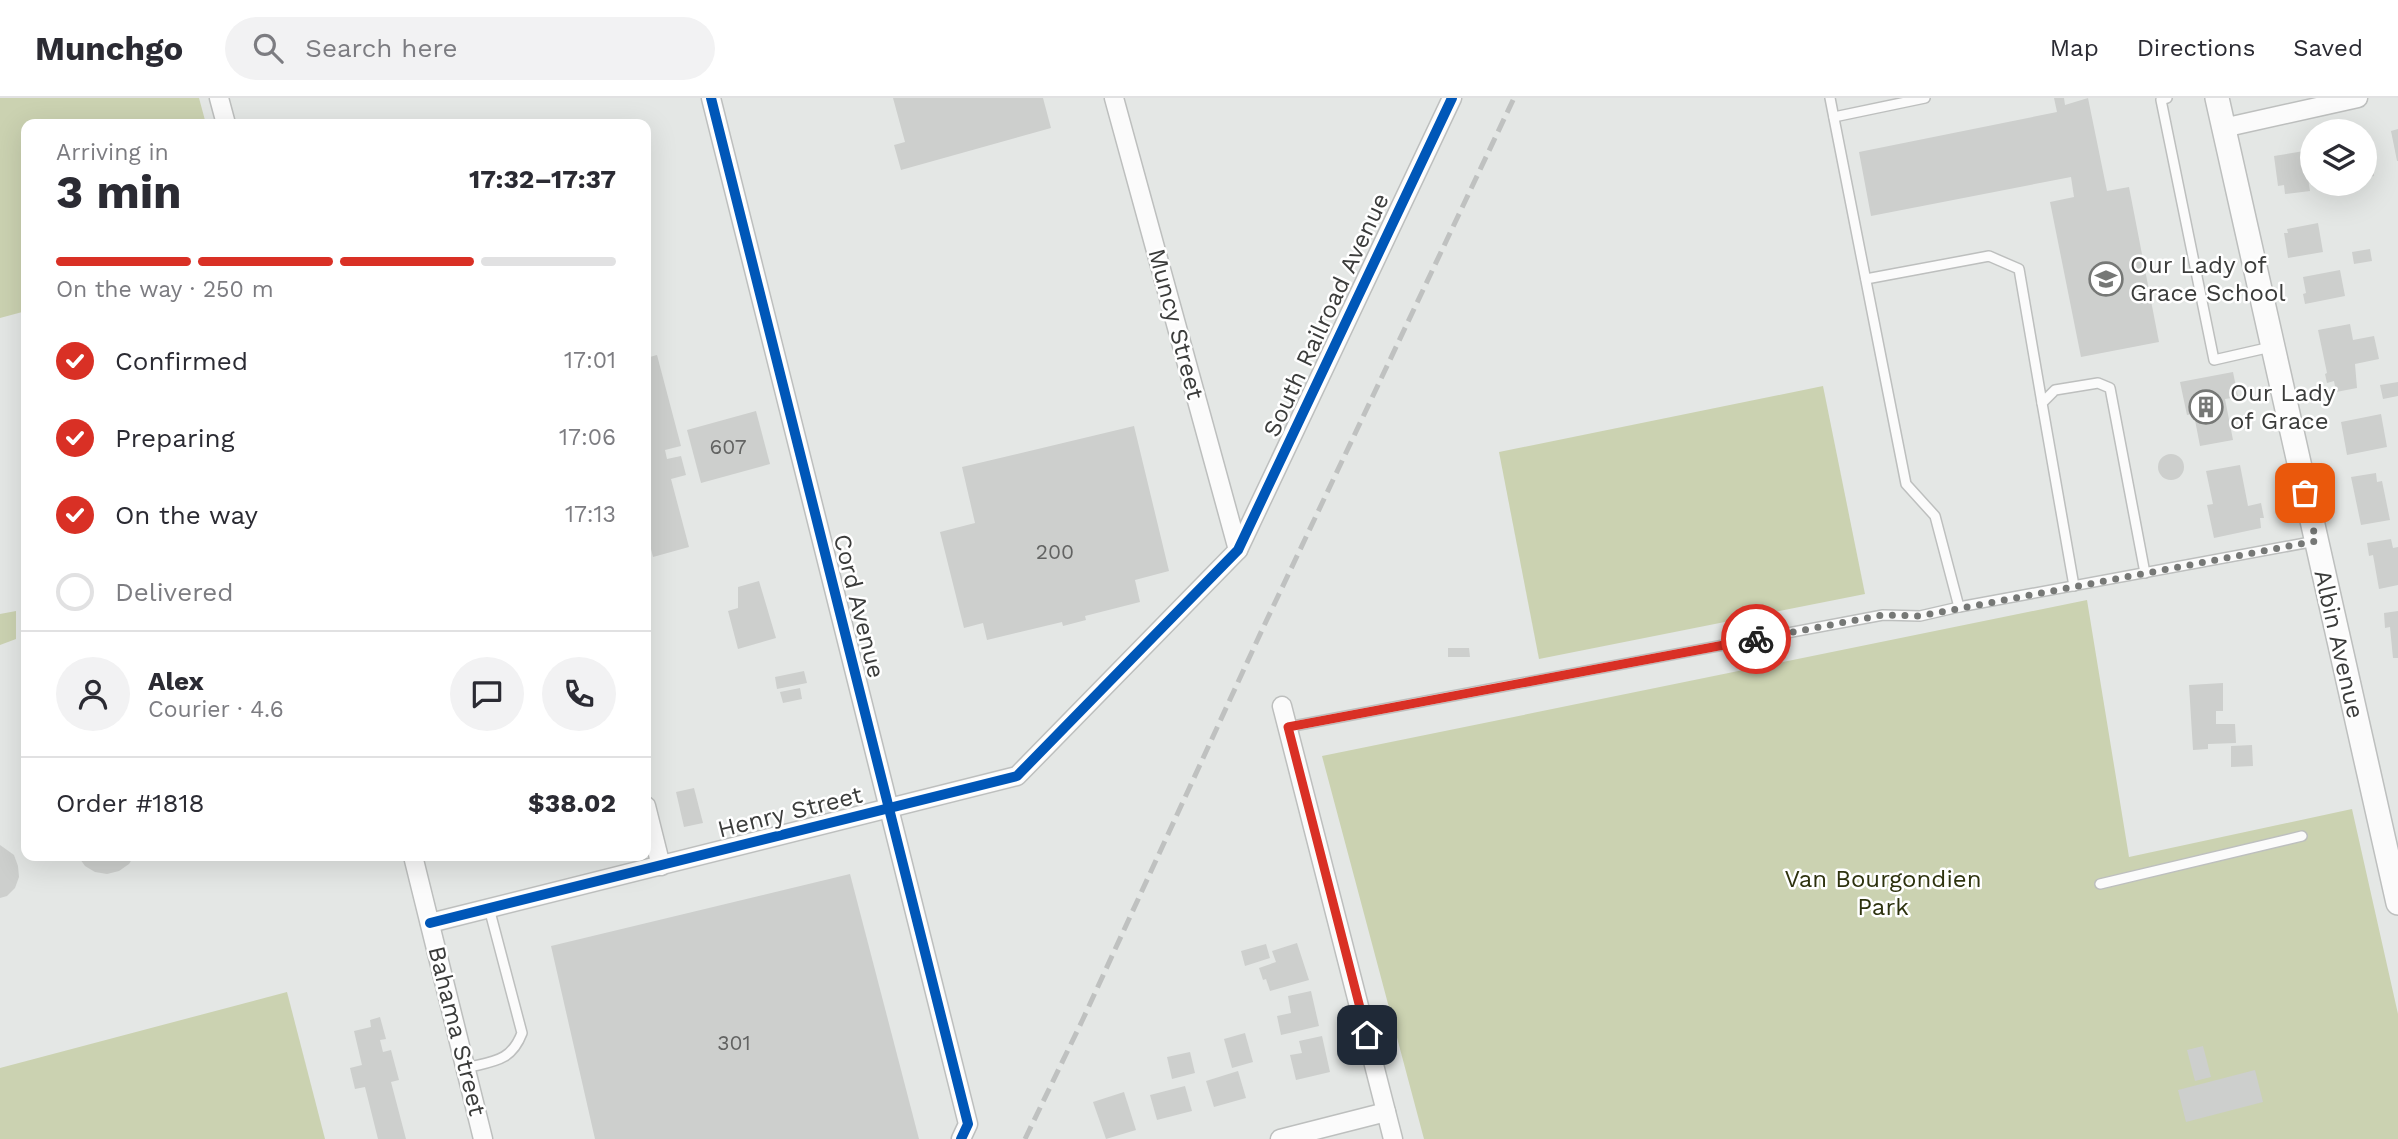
<!DOCTYPE html>
<meta charset="utf-8">
<style>
body{margin:0;font-family:"Work Sans",sans-serif;background:#f2f2f3;color:#2b2b33;height:100vh;display:flex;flex-direction:column;font-size:26px;white-space:nowrap}
*{box-sizing:border-box;margin:0}
p{font-size:23px;color:#7c7c81}
.icon{flex:none;width:38px;height:38px;fill:none;stroke:currentColor;stroke-width:2;stroke-linecap:round;stroke-linejoin:round}
.map{position:relative;flex:1;overflow:hidden}
.panel{position:absolute;left:21px;top:21px;width:630px;height:742px;display:flex;flex-direction:column;background:#fff;border-radius:14px;box-shadow:0 7px 28px #0002}
.panel>*{flex:none}
.tools{position:absolute;left:2300px;top:21px;display:grid;gap:14px}
.tools a{display:grid;place-items:center;width:77px;height:77px;border-radius:50%;background:#fff;box-shadow:0 7px 28px #0002;font-size:35px}
.pin{position:absolute;display:grid;place-items:center;width:60px;height:60px;color:#fff;margin:-30px;border-radius:14px;box-shadow:0 4px 10px #0006}
.courier{position:absolute;display:grid;place-items:center;width:70px;height:70px;margin:-35px;border:5px solid #d93025;border-radius:50%;background:#fff;color:#222;box-shadow:0 2px 9px #0007}
.overview em{font-style:normal;font-weight:700}
.overview div{display:flex;flex-direction:column-reverse}
.overview{display:flex;align-items:center;justify-content:space-between;height:119px;padding:0 35px}
h1{font-size:46px;font-weight:700;line-height:52px}
.bar{display:grid;grid-template-columns:repeat(4,1fr);gap:10px 7px;align-content:center;height:84px;padding:0 35px}
.bar i{height:9px;border-radius:5px;background:#e1e1e2}
.bar .current{background:#d93025}
.bar p{grid-column:span 4}
.line{display:flex;align-items:center;gap:18px;padding:0 35px;border-top:2px solid #e1e1e2}
.line div{flex:1}
.round{display:grid;place-items:center;flex:none;width:74px;height:74px;border-radius:37px;background:#f2f2f3}
ol{padding:0 35px;list-style:none}
li{display:flex;align-items:center;gap:21px;height:77px}
li p{margin-inline-start:auto}
li .icon{padding:7px;border-radius:50%;background:#d93025;color:#fff;stroke-width:4}
li:last-child{color:#7c7c81}
li i{width:38px;height:38px;border:4px solid #e1e1e2;border-radius:50%}
header{display:flex;align-items:center;gap:42px;box-sizing:border-box;height:98px;padding:0 35px;background:#fff;border-bottom:2px solid #e1e1e2}
header strong{font-size:33px}
nav{display:flex;gap:38px;margin-inline-start:auto;font-size:24px}
.search{width:490px;height:63px;background:#f2f2f3;display:flex;align-items:center;gap:18px;box-sizing:border-box;padding:0 24px;border-radius:38px;color:#7c7c81;font-size:26px}
.map>svg:first-child{display:block}
</style>
<header>
<strong>Munchgo</strong>
<div class="search"><svg class="icon" aria-label="search" viewBox="0 0 24 24"><circle cx="10" cy="10" r="6"/><path d="M15 15l6 6"/></svg>Search here</div>
<nav><a>Map</a><a>Directions</a><a>Saved</a></nav>
</header>
<div class="map">
<svg width="2398" height="1041" viewBox="0 0 2398 1041">
<rect width="100%" height="100%" fill="#e4e7e5"/>
<g fill="#cbd2b1">
<path d="M0 0H199L206 26H26V213L0 220Z"/>
<path d="M1823 288 1865 496 1539 561 1499 354Z"/>
<path d="M2087 502 2129 759 2352 711 2398 916V1041H1424L1322 658Z"/>
<path d="M16 513V541L0 547V516Z"/>
<path d="M287 894 325 1041H0V970Z"/>
</g>
<g fill="#cdcfcd">
<path d="M893 0H1043L1051 30 901 72 894 47 905 44Z"/>
<path d="M2054 0H2064L2065 7 2088 0 2107 93 2129 89 2159 244 2081 259 2050 104 2074 99 2071 79 1871 118 1859 54 2057 14Z"/>
<path d="M2398 31V63H2397L2391 33Z"/>
<path d="M2364 40 2374 78 2364 80Z"/>
<path d="M2304 53 2310 93 2285 96 2284 87 2278 88 2274 58Z"/>
<path d="M2318 125 2323 154 2288 160 2284 135H2288L2287 131Z"/>
<path d="M2370 151 2372 163 2354 166 2352 154Z"/>
<path d="M2340 172 2345 198 2305 206 2303 196 2306 195 2303 179Z"/>
<path d="M2350 226 2353 242 2374 238 2379 261 2355 266 2357 290 2336 294 2334 283 2327 285 2325 276 2327 275 2318 232Z"/>
<path d="M657 257 681 348 665 352 667 361 681 358 686 377 671 381 689 449 653 459 646 431V260Z"/>
<path d="M2233 274 2238 299 2225 301 2233 342 2200 348 2195 322H2193L2192 316 2187 317 2180 284Z"/>
<path d="M2398 284V298L2383 301 2380 287Z"/>
<path d="M756 313 770 366 701 385 687 332Z"/>
<path d="M2381 316 2387 349 2347 357 2341 324Z"/>
<path d="M1134 328 1169 473 1135 482 1140 504 1085 518 1086 522 1063 528 1062 524 987 542 983 525 964 530 940 434 975 425 962 369Z"/>
<circle cx="2171" cy="369" r="13"/>
<path d="M2240 367 2248 408 2261 405 2264 420H2260L2261 430 2214 440 2207 407 2213 406 2206 373Z"/>
<path d="M2376 375 2377 384 2382 383 2390 422 2361 427 2351 379Z"/>
<path d="M2391 441 2393 450 2398 449V487L2379 491 2373 457 2369 458 2367 445Z"/>
<path d="M759 483 776 540 738 551 728 513 738 510V489Z"/>
<path d="M2398 513V560H2393L2390 529 2385 530 2384 515Z"/>
<path d="M1448 550H1469L1470 559H1448Z"/>
<path d="M804 573 807 585 777 591 775 579Z"/>
<path d="M2223 585V613H2216V626H2235L2236 645 2208 646V651L2193 652 2189 587Z"/>
<path d="M800 590 802 601 783 605 780 594Z"/>
<path d="M2252 647 2253 668 2231 669V648Z"/>
<path d="M694 690 703 725 684 729 676 694Z"/>
<path d="M0 747 14 757 18 768 19 779 15 790 7 798 0 800Z"/>
<path d="M78 758H134L129 766 119 773 107 776 95 774 85 768Z"/>
<path d="M850 776 919 1041H595L551 848Z"/>
<path d="M1297 845 1309 882 1270 893 1266 881 1263 882 1259 870 1276 864 1272 853Z"/>
<path d="M1266 846 1270 860 1245 868 1241 853Z"/>
<path d="M1311 893 1319 928 1281 937 1277 918 1291 915 1288 898Z"/>
<path d="M380 919 386 941 380 942 383 954 391 952 399 982 391 984 406 1041H378L365 989 355 991 350 970 362 967 354 933 371 929 370 922Z"/>
<path d="M1245 935 1253 964 1232 970 1224 941Z"/>
<path d="M1322 938 1330 974 1296 982 1290 957 1302 955 1299 943Z"/>
<path d="M2203 948 2211 979 2195 983 2187 952Z"/>
<path d="M1190 954 1195 975 1172 981 1167 959Z"/>
<path d="M2255 972 2263 1004 2186 1024 2178 992Z"/>
<path d="M1238 973 1246 1000 1214 1009 1206 983Z"/>
<path d="M1185 988 1192 1013 1157 1022 1150 997Z"/>
<path d="M1124 994 1136 1032 1106 1041 1093 1004Z"/>
</g>
<g fill="none" stroke-linecap="round" stroke-linejoin="round">
<defs>
<g id="service">
<path d="M1830 0 1906 386 1935 418 1959 509 2316 443"/>
<path d="M2167 0 2161 2 2214 262 2271 249"/>
<path d="M1834 19 1925 0"/>
<path d="M1866 181 1989 158 2019 171 2042 305"/>
<path d="M2074 488 2042 305 2055 292 2098 285 2110 290 2145 475"/>
<path d="M1288 629 1883 517 1920 518 1959 509"/>
<path d="M2100 786 2302 738"/>
<path d="M466 970C493 963 511 964 522 935L489 810"/>
</g>
<g id="minor">
<path d="M219 0 226 26"/>
<path d="M711 0 968 1026 961 1041"/>
<path d="M1114 0 1238 452"/>
<path d="M2223 30 2358 0"/>
<path d="M1282 608 1393 1041"/>
<path d="M646 708 661 768"/>
<path d="M413 758 483 1041"/>
<path d="M430 825 1017 678 1238 452 1452 0"/>
<path d="M1280 1041 1386 1014"/>
</g>
<path id="tertiary" d="M2217 0 2398 805"/>
</defs>
<use href="#service" stroke="#bdbfbe" stroke-width="12"/>
<use href="#minor" stroke="#bdbfbe" stroke-width="21"/>
<use href="#tertiary" stroke="#bdbfbe" stroke-width="26"/>
<use href="#service" stroke="#fbfbfb" stroke-width="9"/>
<use href="#minor" stroke="#fbfbfb" stroke-width="18"/>
<use href="#tertiary" stroke="#fbfbfb" stroke-width="23"/>
<path stroke="#bfc1c0" stroke-width="5" stroke-dasharray="14 7" stroke-linecap="butt" d="M1025 1041 1083 921 1262 532 1514 0"/>
<defs>
<g id="cycleway">
<path d="M711 0 968 1026 961 1041"/>
<path d="M430 825 1017 678 1238 452 1452 0"/>
</g>
</defs>
<use href="#cycleway" stroke="#fff" stroke-width="15"/>
<use href="#cycleway" stroke="#0057b8" stroke-width="10"/>
</g>
<g fill="none" stroke-linecap="round" stroke-linejoin="round">
<path stroke="#767876" stroke-width="7" stroke-dasharray="0 12.6" d="M1756 541 1883 517 1920 518 2316 443 2305 395"/>
<path stroke="#d93025" stroke-width="9" d="M1367 937 1288 629 1756 541"/>
</g>
<defs>
<symbol id="school-ring" viewBox="-11 -11 22 22"><circle r="9.5" fill="#fff" stroke="#767876" stroke-width="1.5"/><path d="M0-5L7-2L0 1L-7-2ZM-4 1L0 2.5L4 1V4Q0 6-4 4Z" fill="#767876"/></symbol>
<symbol id="building-ring" viewBox="-11 -11 22 22"><circle r="9.5" fill="#fff" stroke="#767876" stroke-width="1.5"/><path d="M-4-6H4V6H1V3H-1V6H-4ZM-2.5-4.3h1.7v1.8h-1.7ZM.8-4.3h1.7v1.8H.8ZM-2.5-1h1.7V.8h-1.7ZM.8-1h1.7V.8H.8Z" fill="#767876"/></symbol>
</defs>
<g fill-rule="evenodd">
<use href="#school-ring" x="2087" y="162" width="38" height="38"/>
<use href="#building-ring" x="2187" y="290" width="38" height="38"/>
</g>
<g text-anchor="middle" stroke-width="5" stroke-linejoin="round" paint-order="stroke">
<g font-size="21" fill="#626362">
<text x="728" y="356">607</text>
<text x="1055" y="461">200</text>
<text x="734" y="952">301</text>
</g>
<g font-size="24" fill="#3b3c3b" stroke="#fff" text-anchor="start">
<text x="2130" y="175">Our Lady of<tspan x="2130" dy="28">Grace School</tspan></text>
<text x="2230" y="303">Our Lady<tspan x="2230" dy="28">of Grace</tspan></text>
</g>
<g font-size="24" fill="#3b3c3b" stroke="#fff">
<text transform="translate(1326 217) rotate(-65)" y="8">South Railroad Avenue</text>
<text transform="translate(1176 226) rotate(75)" y="8">Muncy Street</text>
<text transform="translate(859 508) rotate(76)" y="8">Cord Avenue</text>
<text transform="translate(2339 546) rotate(77)" y="8">Albin Avenue</text>
<text transform="translate(790 714) rotate(-14)" y="8">Henry Street</text>
<text transform="translate(457 933) rotate(76)" y="8">Bahama Street</text>
</g>
<g font-size="24" fill="#2d320e" stroke="#fff">
<text x="1883" y="789">Van Bourgondien<tspan x="1883" dy="28">Park</tspan></text>
</g>
</g>
</svg>
<div class="tools">
<a><svg class="icon" aria-label="layers" viewBox="0 0 24 24"><path d="M12 4l9 5-9 5-9-5zM3 14l9 5 9-5"/></svg></a>
</div>
<div class="pin" style="left:2305px;top:395px;background:#ea580c"><svg class="icon" aria-label="bag" viewBox="0 0 24 24"><path d="M5 8h14l-1 12H6zM9 8a3 3 0 0 1 6 0"/></svg></div>
<div class="pin" style="left:1367px;top:937px;background:#1f2937"><svg class="icon" aria-label="home" viewBox="0 0 24 24"><path d="M3 11l9-7 9 7M6 9v11h12V9"/></svg></div>
<div class="courier" style="left:1756px;top:541px"><svg class="icon" aria-label="bike" viewBox="0 0 24 24"><circle cx="6" cy="16" r="4"/><circle cx="18" cy="16" r="4"/><path d="M6 16l4-8h5l3 8M10 8l3 8H6M13 5h3"/></svg></div>
<section class="panel">
<div class="overview"><div><h1>3 min</h1><p>Arriving in</p></div><em>17:32–17:37</em></div>
<div class="bar"><i class="current"></i><i class="current"></i><i class="current"></i><i></i><p>On the way · 250 m</p></div>
<ol>
<li><svg class="icon" aria-label="check" viewBox="0 0 24 24"><path d="M5 12l5 5 9-10"/></svg>Confirmed<p>17:01</p></li>
<li><svg class="icon" aria-label="check" viewBox="0 0 24 24"><path d="M5 12l5 5 9-10"/></svg>Preparing<p>17:06</p></li>
<li><svg class="icon" aria-label="check" viewBox="0 0 24 24"><path d="M5 12l5 5 9-10"/></svg>On the way<p>17:13</p></li>
<li><i></i>Delivered</li>
</ol>
<div class="line" style="height:126px"><a class="round"><svg class="icon" aria-label="person" viewBox="0 0 24 24"><circle cx="12" cy="8" r="4"/><path d="M4 21q1-7 8-7t8 7"/></svg></a><div><b>Alex</b><p>Courier · 4.6</p></div><a class="round"><svg class="icon" aria-label="chat" viewBox="0 0 24 24"><path d="M4 5h16v11H9l-5 4z"/></svg></a><a class="round"><svg class="icon" aria-label="phone" viewBox="0 0 24 24"><path d="M5 4h4l2 5-3 2q2 4 5 5l2-3 5 2v4C11 20 4 13 5 4z"/></svg></a></div>
<div class="line" style="height:91px"><div>Order #1818</div><b>$38.02</b></div>
</section>
</div>
